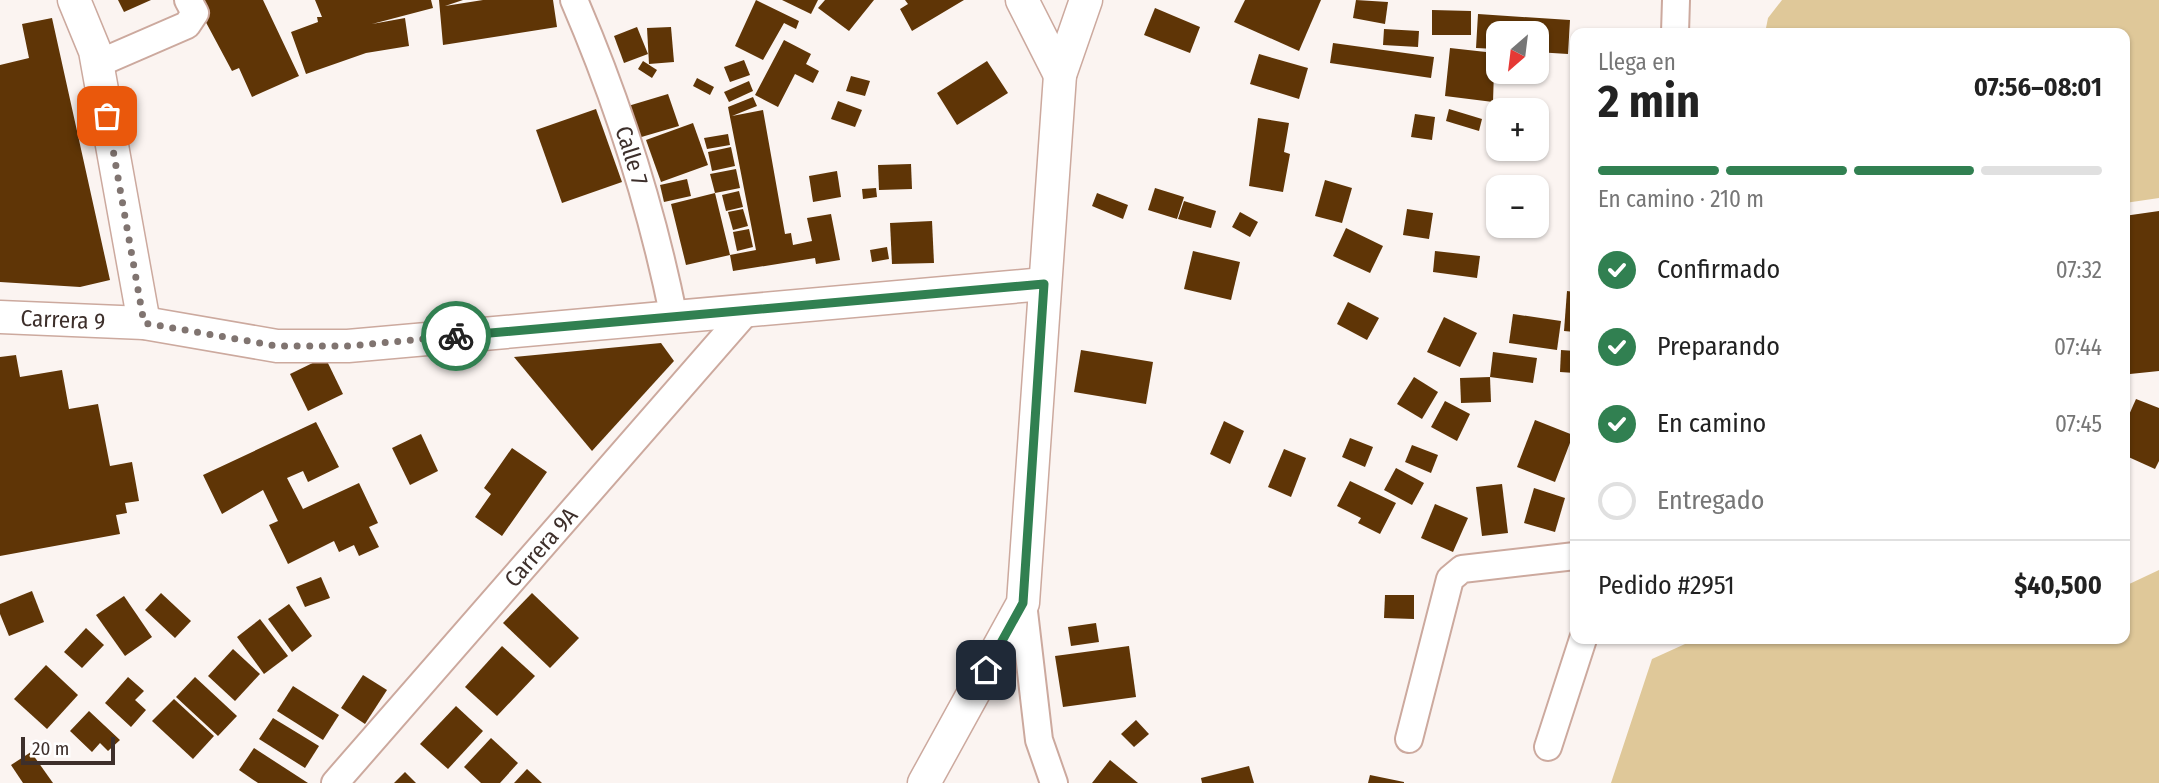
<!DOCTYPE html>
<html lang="es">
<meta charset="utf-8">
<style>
body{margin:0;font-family:"Fira Sans Condensed",sans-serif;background:#f2f2f2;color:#222;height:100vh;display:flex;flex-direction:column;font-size:26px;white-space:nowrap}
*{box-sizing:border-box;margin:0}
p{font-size:23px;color:#767676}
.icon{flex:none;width:38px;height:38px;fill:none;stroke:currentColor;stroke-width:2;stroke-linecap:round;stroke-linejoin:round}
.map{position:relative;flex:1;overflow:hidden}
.side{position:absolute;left:1570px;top:28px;width:560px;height:616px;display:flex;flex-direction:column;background:#fff;border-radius:14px;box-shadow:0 2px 5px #0004}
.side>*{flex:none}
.needle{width:46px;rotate:208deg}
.controls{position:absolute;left:1486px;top:21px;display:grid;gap:14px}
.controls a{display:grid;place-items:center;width:63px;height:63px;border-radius:14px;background:#fff;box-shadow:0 2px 5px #0004;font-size:35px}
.scale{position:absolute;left:21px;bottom:18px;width:94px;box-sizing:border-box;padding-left:7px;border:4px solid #3d2f2b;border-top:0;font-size:19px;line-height:24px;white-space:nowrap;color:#3d2f2b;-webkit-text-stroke:5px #fff;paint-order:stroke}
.pin{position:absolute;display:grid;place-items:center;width:60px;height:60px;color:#fff;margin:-30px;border-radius:14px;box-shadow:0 4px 10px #0006}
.courier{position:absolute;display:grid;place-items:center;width:70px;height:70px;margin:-35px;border:5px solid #318051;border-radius:50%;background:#fff;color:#222;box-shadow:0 2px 9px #0007}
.overview em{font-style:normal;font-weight:700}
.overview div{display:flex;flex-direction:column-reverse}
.overview{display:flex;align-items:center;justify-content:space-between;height:119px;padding:0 28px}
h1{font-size:46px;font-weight:700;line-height:52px}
.bar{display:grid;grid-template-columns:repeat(4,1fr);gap:10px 7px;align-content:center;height:84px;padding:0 28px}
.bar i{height:9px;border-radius:5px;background:#e0e0e0}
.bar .on{background:#318051}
.bar p{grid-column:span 4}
.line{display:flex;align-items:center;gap:18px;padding:0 28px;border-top:2px solid #e0e0e0}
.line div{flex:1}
ol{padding:0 28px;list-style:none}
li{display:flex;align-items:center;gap:21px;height:77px}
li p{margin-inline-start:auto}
li .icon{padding:7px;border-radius:50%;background:#318051;color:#fff;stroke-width:4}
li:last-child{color:#767676}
li i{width:38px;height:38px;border:4px solid #e0e0e0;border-radius:50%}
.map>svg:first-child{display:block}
</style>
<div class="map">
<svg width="2159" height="783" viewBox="0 0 2159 783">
<rect width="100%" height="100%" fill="#fbf4f1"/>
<g fill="#dfc899">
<path d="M1782 0H2159V198L2125 203 2124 33H1765L1768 18Z"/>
<path d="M2159 570V783H1611L1652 659 1696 639H2124L2125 586Z"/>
</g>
<g fill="#5f3506">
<path d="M118 0H151L124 12Z"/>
<path d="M194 0H263L299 76 252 97 239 68 232 71Z"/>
<path d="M315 0H431L433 8 372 24 405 18 409 46 366 53 306 74 291 32 318 22 317 17H322Z"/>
<path d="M439 0H463L445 6 483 0H553L557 27 443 45Z"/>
<path d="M756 0 799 21 796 29 784 23 763 60 735 46Z"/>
<path d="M782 0H818L811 14Z"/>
<path d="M825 0H874L849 31 818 8Z"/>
<path d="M905 0H964L912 31 900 9 908 4Z"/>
<path d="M1245 0H1321L1299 51 1234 22Z"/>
<path d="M1356 0 1388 2 1385 24 1353 18Z"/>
<path d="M1155 8 1200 27 1190 53 1144 35Z"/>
<path d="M1432 10 1471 11V35H1432Z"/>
<path d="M1478 14 1570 20 1568 54 1536 52V33H1498V71L1494 70 1493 102 1445 96 1450 48 1495 53 1496 49 1476 48Z"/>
<path d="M52 18 110 280 80 287 0 282V65L29 58 22 24Z"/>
<path d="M637 27 648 54 624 63 614 36Z"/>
<path d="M671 27 674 62 649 64 647 28Z"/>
<path d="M1384 29 1419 31 1418 47 1383 45Z"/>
<path d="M784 40 811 54 806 64 819 71 813 83 795 74 778 107 755 95Z"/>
<path d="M1333 43 1434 57 1431 78 1330 63Z"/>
<path d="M1259 54 1308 68 1299 99 1250 84Z"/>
<path d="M744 60 750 75 730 82 724 67Z"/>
<path d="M643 61 657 70 652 78 638 69Z"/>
<path d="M987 61 1008 93 957 125 937 93Z"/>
<path d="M851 76 870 81 865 96 846 91Z"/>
<path d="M697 78 714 87 710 95 693 86Z"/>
<path d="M749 81 753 91 729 102 724 92Z"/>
<path d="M668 94 679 126 638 138 628 106Z"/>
<path d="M753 97 757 106 732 116 763 110 785 234 791 233 793 245 812 241 807 218 831 214 840 260 816 264 815 258 733 271 730 255 756 250 728 107Z"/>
<path d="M838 101 862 110 855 127 831 119Z"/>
<path d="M596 109 622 182 562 203 536 130Z"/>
<path d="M1449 109 1482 119 1479 131 1446 121Z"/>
<path d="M1415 114 1435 117 1432 140 1411 137Z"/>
<path d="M1258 118 1289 123 1284 152 1290 154 1283 192 1249 186Z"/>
<path d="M693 123 708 165 661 182 646 140Z"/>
<path d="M728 134 730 145 707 149 704 138Z"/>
<path d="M731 147 735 166 712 171 708 152Z"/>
<path d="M911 164 912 189 879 190 878 165Z"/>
<path d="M736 169 740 188 715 193 730 255 686 265 671 204 715 193 710 174Z"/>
<path d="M837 171 841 197 813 202 809 176Z"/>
<path d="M687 179 691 196 664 202 660 185Z"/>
<path d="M1325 180 1352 188 1342 223 1315 216Z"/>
<path d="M876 188 877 197 863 199 862 189Z"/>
<path d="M1155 188 1184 197 1177 219 1148 210Z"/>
<path d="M739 191 743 207 726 211 722 195Z"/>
<path d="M1097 193 1128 205 1123 219 1092 206Z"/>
<path d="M1184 201 1216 211 1211 228 1178 219Z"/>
<path d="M743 209 748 226 733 230 728 212Z"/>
<path d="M1407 209 1433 213 1429 239 1403 235Z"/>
<path d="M2159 211V371L2130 374 2124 331V216Z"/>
<path d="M1240 212 1258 222 1250 237 1232 227Z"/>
<path d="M932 221 934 263 892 264 890 223Z"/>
<path d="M1346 228 1383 246 1370 273 1333 256Z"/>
<path d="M749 229 753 247 737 251 733 232Z"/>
<path d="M887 247 889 259 872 262 870 250Z"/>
<path d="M1193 251 1240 262 1231 300 1184 289Z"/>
<path d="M1435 251 1480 256 1477 278 1433 272Z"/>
<path d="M1567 291 1575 292V332L1564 331Z"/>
<path d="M1348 302 1379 318 1367 340 1337 324Z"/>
<path d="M1513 314 1561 321 1557 350 1509 343Z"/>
<path d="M1444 317 1477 333 1460 367 1427 352Z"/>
<path d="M661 343 674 361 592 451 514 357Z"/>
<path d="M1081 350 1153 362 1146 404 1074 392Z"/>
<path d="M1561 350 1575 351V373L1560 372Z"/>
<path d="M1493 352 1537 358 1533 383 1490 377Z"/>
<path d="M16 355 20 377 62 370 69 409 98 404 110 466 132 462 139 501 125 503 127 513 116 515 120 534 0 556V357Z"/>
<path d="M325 357 343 394 308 411 290 374Z"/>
<path d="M1414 377 1438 392 1422 419 1397 404Z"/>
<path d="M1490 377 1491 402 1461 403 1460 378Z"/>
<path d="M2136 399 2159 408V461L2155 469 2124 455V426Z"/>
<path d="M1445 401 1470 414 1457 441 1431 427Z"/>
<path d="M1535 420 1573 435 1555 482 1517 467Z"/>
<path d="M1224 421 1244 431 1230 464 1210 454Z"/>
<path d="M316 422 339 467 308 482 303 471 287 478 303 509 359 483 378 523 369 527 379 547 359 556 354 545 339 552 334 541 288 564 269 525 278 521 263 490 222 514 203 475Z"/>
<path d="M421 434 438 471 410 485 392 448Z"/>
<path d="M1350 438 1373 447 1365 467 1342 457Z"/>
<path d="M1412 445 1438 455 1431 473 1405 462Z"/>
<path d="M512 448 547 472 502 536 475 517 491 494 484 488Z"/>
<path d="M1284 449 1306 458 1291 497 1268 487Z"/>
<path d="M1396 468 1424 483 1412 505 1384 490Z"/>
<path d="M1350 481 1396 503 1380 534 1358 523 1361 518 1337 506Z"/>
<path d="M1502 484 1508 533 1482 536 1476 487Z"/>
<path d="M1534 488 1565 498 1555 532 1524 523Z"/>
<path d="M1435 504 1468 518 1453 552 1421 538Z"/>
<path d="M321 577 330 598 305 607 296 587Z"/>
<path d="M32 591 44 622 9 636 0 614V604Z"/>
<path d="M161 593 191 621 175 638 145 610Z"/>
<path d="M532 593 579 638 550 668 503 623Z"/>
<path d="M1385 595H1414V619L1384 618Z"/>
<path d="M124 596 152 637 125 656 96 615Z"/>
<path d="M289 604 312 636 292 652 268 619Z"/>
<path d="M260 619 288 656 264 674 237 637Z"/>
<path d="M1096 623 1099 642 1071 646 1068 627Z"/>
<path d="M86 628 104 645 82 668 64 652Z"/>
<path d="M502 646 535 676 497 716 465 687Z"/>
<path d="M1129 646 1136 697 1063 707 1055 656Z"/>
<path d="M233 649 260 674 235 701 208 676Z"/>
<path d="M46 665 78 695 47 729 14 699Z"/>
<path d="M363 675 387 690 365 724 341 708Z"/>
<path d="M128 677 144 691 135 700 146 710 131 727 105 703Z"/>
<path d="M195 677 237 716 218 736 176 697Z"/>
<path d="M293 686 339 715 323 740 277 711Z"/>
<path d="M174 699 214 736 193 759 152 721Z"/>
<path d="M456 706 483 731 448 769 420 744Z"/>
<path d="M89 711 120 740 108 751 100 743 92 752 70 731Z"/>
<path d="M273 718 319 746 305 768 259 739Z"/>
<path d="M1136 720 1149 734 1134 747 1121 734Z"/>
<path d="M491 738 518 763 500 783H481L464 767Z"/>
<path d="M254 748 308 783H258L239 770Z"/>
<path d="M31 752 53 783H23L11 765Z"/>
<path d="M1110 760 1138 783H1092Z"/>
<path d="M1249 766 1254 783H1202L1201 778Z"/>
<path d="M527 769 542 783H514Z"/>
<path d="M405 772 416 783H394Z"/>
<path d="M1370 775 1404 782V783H1368Z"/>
</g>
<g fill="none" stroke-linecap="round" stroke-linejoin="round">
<defs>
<g id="minor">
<path id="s1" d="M574 0C618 102 652 209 674 318"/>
<path d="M1675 33 1676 0"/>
<path d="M97 64 187 25 195 13 188 0"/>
<path d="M1023 603 1039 740 1054 783"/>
<path d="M1409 739 1450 579 1462 569 1575 556"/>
<path d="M1548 747 1583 639"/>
<path id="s2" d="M335 783 747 311"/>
</g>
<g id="tertiary">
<path d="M74 0 95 51 144 323"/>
<path d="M1022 0 1060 75"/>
<path id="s3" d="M0 317 144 323 277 346H348L1044 284"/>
<path d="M924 783 1023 603 1060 75 1086 0"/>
</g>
</defs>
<use href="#minor" stroke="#cca99e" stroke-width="30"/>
<use href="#tertiary" stroke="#cca99e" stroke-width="35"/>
<use href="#minor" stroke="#fff" stroke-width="26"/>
<use href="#tertiary" stroke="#fff" stroke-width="32"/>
</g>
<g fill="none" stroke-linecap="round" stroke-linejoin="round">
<path stroke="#807470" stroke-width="7" stroke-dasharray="0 12.6" d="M107 116 144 323 277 346H348L456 336"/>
<path stroke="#318051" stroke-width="9" d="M456 336 1044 284 1023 603 986 670"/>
</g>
<g text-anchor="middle" stroke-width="7" stroke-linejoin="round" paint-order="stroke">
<g font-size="23" fill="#3d2f2b" stroke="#fff">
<text dy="8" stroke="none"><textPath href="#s1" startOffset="166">Calle 7</textPath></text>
<text dy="8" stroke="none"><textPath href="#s3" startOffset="63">Carrera 9</textPath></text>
<text dy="8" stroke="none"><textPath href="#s2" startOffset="313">Carrera 9A</textPath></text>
</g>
</g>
</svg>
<div class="controls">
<a><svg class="needle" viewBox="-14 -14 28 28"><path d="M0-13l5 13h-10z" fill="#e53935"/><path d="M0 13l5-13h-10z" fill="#767676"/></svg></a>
<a>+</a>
<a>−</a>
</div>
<div class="scale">20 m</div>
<div class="pin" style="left:107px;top:116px;background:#ea580c"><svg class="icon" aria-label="bag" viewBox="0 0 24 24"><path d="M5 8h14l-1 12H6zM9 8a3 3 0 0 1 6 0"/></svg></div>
<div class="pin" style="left:986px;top:670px;background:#1f2937"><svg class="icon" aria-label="home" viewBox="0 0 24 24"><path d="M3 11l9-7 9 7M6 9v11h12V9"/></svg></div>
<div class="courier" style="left:456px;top:336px"><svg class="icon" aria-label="bike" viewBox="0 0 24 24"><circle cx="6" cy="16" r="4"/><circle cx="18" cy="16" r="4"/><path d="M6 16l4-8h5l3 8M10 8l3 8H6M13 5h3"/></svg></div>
<section class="side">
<div class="overview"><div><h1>2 min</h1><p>Llega en</p></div><em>07:56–08:01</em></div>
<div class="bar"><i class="on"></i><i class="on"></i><i class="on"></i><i></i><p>En camino · 210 m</p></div>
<ol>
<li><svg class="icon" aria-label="check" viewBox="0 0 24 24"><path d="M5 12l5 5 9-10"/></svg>Confirmado<p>07:32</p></li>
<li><svg class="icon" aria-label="check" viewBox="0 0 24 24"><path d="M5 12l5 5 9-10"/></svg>Preparando<p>07:44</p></li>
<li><svg class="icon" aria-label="check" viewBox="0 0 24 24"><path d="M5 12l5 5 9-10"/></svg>En camino<p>07:45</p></li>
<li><i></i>Entregado</li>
</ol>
<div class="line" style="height:91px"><div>Pedido #2951</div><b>$40,500</b></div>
</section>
</div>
